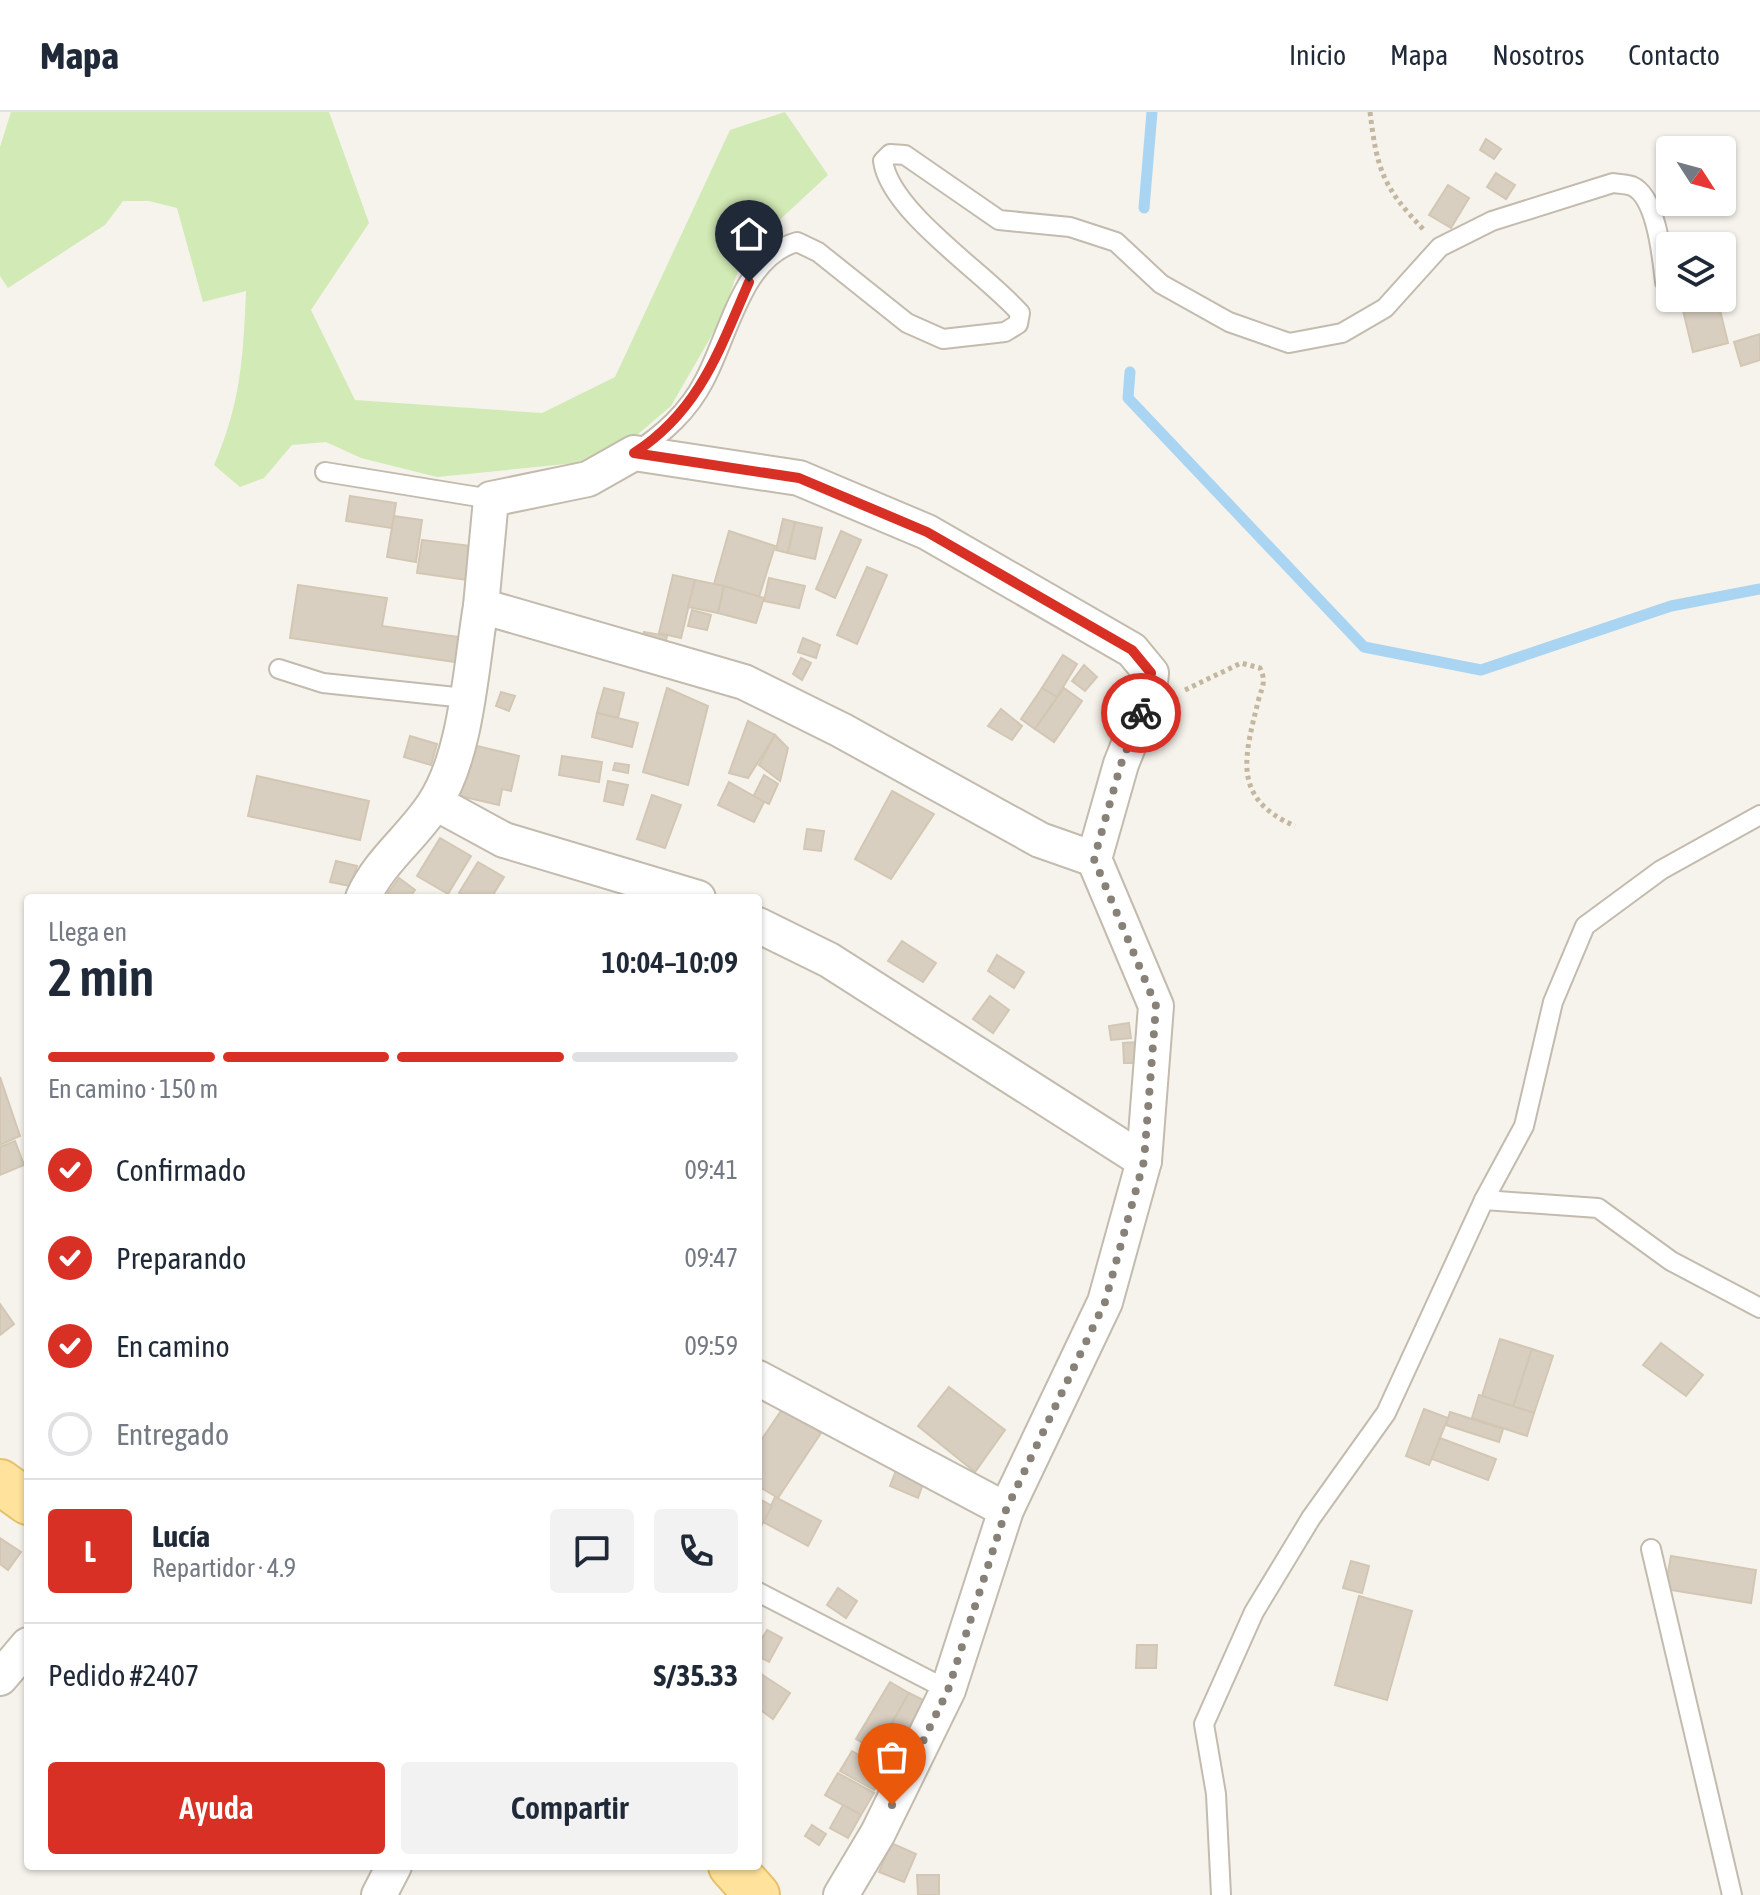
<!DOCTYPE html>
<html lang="es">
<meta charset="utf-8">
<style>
body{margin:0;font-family:"Asap Condensed",sans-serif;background:#f2f2f3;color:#1f2937;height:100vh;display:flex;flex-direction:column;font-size:30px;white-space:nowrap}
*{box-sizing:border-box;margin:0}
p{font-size:26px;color:#747a83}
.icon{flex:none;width:44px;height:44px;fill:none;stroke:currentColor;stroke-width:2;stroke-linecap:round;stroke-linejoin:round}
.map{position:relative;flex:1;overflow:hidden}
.panel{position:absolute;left:24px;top:782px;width:738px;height:976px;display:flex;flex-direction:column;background:#fff;border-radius:8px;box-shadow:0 2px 6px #0004}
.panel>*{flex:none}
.needle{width:52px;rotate:126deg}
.controls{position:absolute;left:1656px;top:24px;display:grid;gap:16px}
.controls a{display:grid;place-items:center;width:80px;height:80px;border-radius:8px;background:#fff;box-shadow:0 2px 6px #0004;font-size:40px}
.pin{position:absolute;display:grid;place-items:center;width:68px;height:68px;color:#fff;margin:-82px -34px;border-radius:50% 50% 50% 0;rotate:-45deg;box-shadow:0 0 8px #0007}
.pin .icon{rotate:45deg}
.courier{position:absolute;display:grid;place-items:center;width:80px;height:80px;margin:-40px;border:6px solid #d93025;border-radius:50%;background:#fff;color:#222;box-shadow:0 2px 10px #0007}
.headline em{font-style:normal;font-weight:600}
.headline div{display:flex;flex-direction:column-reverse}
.headline{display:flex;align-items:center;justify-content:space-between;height:136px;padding:0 24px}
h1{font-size:52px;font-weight:600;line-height:60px}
.bar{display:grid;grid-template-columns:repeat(4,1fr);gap:12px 8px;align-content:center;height:96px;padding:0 24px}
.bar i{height:10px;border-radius:6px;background:#e0e1e3}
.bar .current{background:#d93025}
.bar p{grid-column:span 4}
.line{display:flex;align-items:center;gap:20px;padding:0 24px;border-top:2px solid #e0e1e3}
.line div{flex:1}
.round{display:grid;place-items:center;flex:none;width:84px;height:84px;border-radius:8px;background:#f2f2f3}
ol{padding:0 24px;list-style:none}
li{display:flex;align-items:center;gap:24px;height:88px}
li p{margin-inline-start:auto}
li .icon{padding:8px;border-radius:50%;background:#d93025;color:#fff;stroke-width:4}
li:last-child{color:#747a83}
li i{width:44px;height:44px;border:4px solid #e0e1e3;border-radius:50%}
.cta{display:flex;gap:16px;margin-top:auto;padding:16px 24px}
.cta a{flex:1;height:92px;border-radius:8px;background:#d93025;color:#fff;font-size:32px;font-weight:600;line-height:92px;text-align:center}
.cta a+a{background:#f2f2f3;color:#1f2937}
header{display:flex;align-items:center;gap:48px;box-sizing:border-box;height:112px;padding:0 40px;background:#fff;border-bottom:2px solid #e0e1e3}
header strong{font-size:38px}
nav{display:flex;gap:44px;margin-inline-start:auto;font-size:28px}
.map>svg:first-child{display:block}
</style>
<header>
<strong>Mapa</strong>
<nav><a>Inicio</a><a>Mapa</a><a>Nosotros</a><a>Contacto</a></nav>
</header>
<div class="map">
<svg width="1760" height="1783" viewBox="0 0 1760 1783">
<rect width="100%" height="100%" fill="#f6f3ec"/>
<path fill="#d2eab5" d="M11 0H329L369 111 311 198 355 288 542 301 615 265 730 18 785 0 828 63 745 140 720 209 671 294 630 329 576 351 437 365 361 346 326 330 292 333 264 366 240 375 214 353C241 290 243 247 246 179L203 190 177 96 149 89H123L105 113 8 176 0 164V35Z"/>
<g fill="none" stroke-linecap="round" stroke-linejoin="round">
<g stroke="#a9d4f2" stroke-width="11">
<path d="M1144 96 1152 0"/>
<path d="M1130 260 1128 286 1364 535 1481 558 1671 494 1760 477"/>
</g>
</g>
<g fill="#d8cfc1" stroke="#d3c7b4" stroke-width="2">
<path d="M1486 27 1501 37 1494 47 1480 38Z"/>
<path d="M1496 61 1515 73 1506 87 1487 75Z"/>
<path d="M1448 73 1469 86 1451 116 1429 103Z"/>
<path d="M1680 186H1717L1728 231 1693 240Z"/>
<path d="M1760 222V248L1741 254 1734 230Z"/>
<path d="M350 384 396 391 392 416 346 409Z"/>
<path d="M394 404 422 408 416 450 387 445Z"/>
<path d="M783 407 795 410 788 441 776 438Z"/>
<path d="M795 410 822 416 815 447 788 441Z"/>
<path d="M729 419 775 434 759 485 714 472Z"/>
<path d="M841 419 861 428 835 486 816 477Z"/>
<path d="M422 428 472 434 468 468 417 461Z"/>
<path d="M867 455 887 463 857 532 837 523Z"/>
<path d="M673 463 695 468 681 526 659 521Z"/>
<path d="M769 466 805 474 799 496 764 489Z"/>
<path d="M695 468 724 474 718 501 688 495Z"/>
<path d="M298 473 387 486 382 514 466 526 462 551 290 526Z"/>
<path d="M724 474 764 486 756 511 718 501Z"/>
<path d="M692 498 711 503 707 518 688 514Z"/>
<path d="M644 520 667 524 663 542 640 537Z"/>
<path d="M803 526 820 533 816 546 798 540Z"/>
<path d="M1063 543 1077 552 1057 585 1042 576Z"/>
<path d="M801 546 811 551 802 568 793 562Z"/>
<path d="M1084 553 1097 565 1085 579 1072 569Z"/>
<path d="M604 576 624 581 618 606 597 601Z"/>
<path d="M667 576 708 594 688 673 643 660Z"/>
<path d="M1042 576 1057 585 1035 617 1021 607Z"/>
<path d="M1064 576 1082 589 1054 630 1035 617Z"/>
<path d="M501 580 515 584 509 599 496 594Z"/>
<path d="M1001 597 1022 614 1012 628 988 614Z"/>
<path d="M597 601 638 611 632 635 592 625Z"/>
<path d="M748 609 775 623 748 666 729 661Z"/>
<path d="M775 623 788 636 780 669 759 653Z"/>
<path d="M410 624 437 632 431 653 404 645Z"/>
<path d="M473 633 519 644 511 679 502 677 499 693 460 684Z"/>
<path d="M562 644 602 650 599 670 559 663Z"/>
<path d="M615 651 629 653 628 661 613 658Z"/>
<path d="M764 663 778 672 769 692 753 685Z"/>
<path d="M257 664 369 689 360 728 248 704Z"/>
<path d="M608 669 628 673 623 693 604 689Z"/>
<path d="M729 670 764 690 754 710 718 693Z"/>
<path d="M892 679 934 702 891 767 855 747Z"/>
<path d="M652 683 681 693 665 736 637 727Z"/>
<path d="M807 717 824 719 821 739 804 737Z"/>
<path d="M440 726 471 744 448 782 417 764Z"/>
<path d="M336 749 357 754 350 774 330 770Z"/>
<path d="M478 750 504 765 491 786H468L459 781Z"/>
<path d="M399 766 415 778 409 786H396L388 781Z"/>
<path d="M902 829 936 851 923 870 888 849Z"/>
<path d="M997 843 1024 860 1014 876 988 859Z"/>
<path d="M990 884 1009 898 993 921 973 907Z"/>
<path d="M1129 911 1131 926 1111 928 1109 914Z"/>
<path d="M1138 930V951H1124L1123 931Z"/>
<path d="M0 965 20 1024 0 1033Z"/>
<path d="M15 1029 24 1053 0 1063V1035Z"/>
<path d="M0 1192 14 1212 0 1223Z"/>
<path d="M1500 1227 1532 1237 1513 1295 1482 1284Z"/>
<path d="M1661 1231 1703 1263 1686 1284 1643 1253Z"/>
<path d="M1532 1237 1553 1244 1534 1301 1513 1295Z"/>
<path d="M949 1275 1005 1318 975 1360 918 1314Z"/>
<path d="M1479 1283 1534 1301 1527 1324 1472 1306Z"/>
<path d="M783 1296 821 1321 778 1386 758 1374V1333Z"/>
<path d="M1424 1297 1448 1306 1429 1353 1406 1344Z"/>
<path d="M1450 1300 1503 1317 1499 1330 1446 1313Z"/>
<path d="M1440 1326 1496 1347 1488 1368 1432 1347Z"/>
<path d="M897 1356 925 1366 918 1386 890 1374Z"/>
<path d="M775 1385 821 1409 808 1434 763 1410Z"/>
<path d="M758 1386 772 1394 758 1420Z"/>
<path d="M0 1426 21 1440 8 1458 0 1452Z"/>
<path d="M1671 1444 1756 1458 1751 1491 1665 1477Z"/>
<path d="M1351 1449 1369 1454 1362 1481 1343 1476Z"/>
<path d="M838 1476 857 1489 846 1506 827 1493Z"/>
<path d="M1359 1484 1412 1499 1387 1588 1335 1573Z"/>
<path d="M767 1518 782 1526 769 1550 758 1544V1533Z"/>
<path d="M1137 1533H1157L1156 1556H1136Z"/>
<path d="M758 1560 790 1581 773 1607 758 1596Z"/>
<path d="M890 1570 909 1581 876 1639 856 1627Z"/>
<path d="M909 1581 929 1591 910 1622 892 1611Z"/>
<path d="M892 1611 910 1622 894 1649 876 1639Z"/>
<path d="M852 1639 868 1648 872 1641 890 1651 874 1678 840 1659Z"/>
<path d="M838 1661 874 1681 861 1703 825 1683Z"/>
<path d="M843 1693 861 1703 848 1726 830 1716Z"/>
<path d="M812 1713 826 1722 819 1733 805 1724Z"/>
<path d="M891 1731 916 1742 904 1770 879 1760Z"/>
<path d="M917 1763H939V1783H918Z"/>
</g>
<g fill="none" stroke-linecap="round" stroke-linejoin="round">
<defs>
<g id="lane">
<path d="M636 340C664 321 688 300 704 269 729 223 742 145 797 130L818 140 907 211 943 227 1005 220 1018 212 1020 201C985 161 890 100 883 49L890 42 905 43 999 108 1070 115 1116 130 1161 172 1229 210 1289 231 1342 221 1385 196 1440 135 1492 109 1613 71C1618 72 1627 72 1632 74 1657 85 1662 146 1665 170"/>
<path d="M325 360 491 387"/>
<path d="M279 557 323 571 465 586"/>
<path d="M1484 1088 1598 1096 1671 1149 1760 1196"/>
<path d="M1651 1437 1732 1783"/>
<path d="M758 1480 948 1578"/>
<path d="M1221 1783 1216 1682 1204 1612 1254 1500 1311 1406 1386 1301 1484 1088 1524 1014 1553 890 1585 814 1661 758 1760 703"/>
</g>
<g id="street">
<path d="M481 494 491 387 588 367 634 341 799 366 927 420 1132 538 1151 561 1149 582 1121 652 1094 747 1156 894 1144 1049 1105 1190 1006 1398 948 1578 878 1721 841 1783"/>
<path d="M436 691 504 728 698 786"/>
<path d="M363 786C379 749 413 725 434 692 467 642 471 553 481 494L744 570 841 618 1040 728 1094 747"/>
<path d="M758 813 829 848 1144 1049"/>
<path d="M758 1266 1006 1398"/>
<path d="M0 1566 28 1533"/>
<path d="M379 1783 394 1754"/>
</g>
<g id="primary">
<path d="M0 1370 28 1390"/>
<path d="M731 1754 757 1783"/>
</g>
</defs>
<use href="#lane" stroke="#c2bbae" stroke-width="22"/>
<use href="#street" stroke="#c2bbae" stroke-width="38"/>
<use href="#primary" stroke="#e6c16a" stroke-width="48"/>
<g stroke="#c4b79f" stroke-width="5" stroke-dasharray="4 4" stroke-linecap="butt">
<path d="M1370 0C1377 58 1383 75 1423 117"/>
<path d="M1185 578 1241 551 1260 556C1266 569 1263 573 1259 586 1245 643 1230 686 1295 714"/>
</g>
<use href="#lane" stroke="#fff" stroke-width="18"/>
<use href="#street" stroke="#fff" stroke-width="34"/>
<use href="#primary" stroke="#ffe39c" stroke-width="44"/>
</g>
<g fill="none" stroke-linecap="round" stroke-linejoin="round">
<path stroke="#878178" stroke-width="8" stroke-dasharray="0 14.4" d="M892 1693 948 1578 1006 1398 1105 1190 1144 1049 1156 894 1094 747 1121 652 1141 601"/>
<path stroke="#d93025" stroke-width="10" d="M749 170C719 239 699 299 634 341L799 366 927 420 1132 538 1151 561 1141 601"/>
</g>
</svg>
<div class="controls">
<a><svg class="needle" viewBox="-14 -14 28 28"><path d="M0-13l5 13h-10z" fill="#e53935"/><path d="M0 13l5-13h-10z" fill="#747a83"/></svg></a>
<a><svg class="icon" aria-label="layers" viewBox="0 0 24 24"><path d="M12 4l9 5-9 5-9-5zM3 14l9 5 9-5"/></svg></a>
</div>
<div class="pin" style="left:892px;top:1693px;background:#ea580c"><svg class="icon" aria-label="bag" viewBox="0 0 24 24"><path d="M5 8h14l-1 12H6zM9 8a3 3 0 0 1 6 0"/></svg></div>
<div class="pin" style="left:749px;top:170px;background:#1f2937"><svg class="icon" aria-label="home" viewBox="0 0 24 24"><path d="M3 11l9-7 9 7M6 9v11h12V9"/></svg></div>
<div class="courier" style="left:1141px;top:601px"><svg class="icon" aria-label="bike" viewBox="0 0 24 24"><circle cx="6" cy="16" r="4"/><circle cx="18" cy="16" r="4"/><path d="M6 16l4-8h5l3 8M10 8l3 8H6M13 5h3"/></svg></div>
<section class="panel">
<div class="headline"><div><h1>2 min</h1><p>Llega en</p></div><em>10:04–10:09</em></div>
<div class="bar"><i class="current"></i><i class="current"></i><i class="current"></i><i></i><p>En camino · 150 m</p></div>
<ol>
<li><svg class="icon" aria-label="check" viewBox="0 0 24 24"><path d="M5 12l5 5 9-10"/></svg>Confirmado<p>09:41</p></li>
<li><svg class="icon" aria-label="check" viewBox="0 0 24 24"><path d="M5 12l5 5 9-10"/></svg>Preparando<p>09:47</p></li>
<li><svg class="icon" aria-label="check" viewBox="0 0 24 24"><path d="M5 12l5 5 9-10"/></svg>En camino<p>09:59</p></li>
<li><i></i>Entregado</li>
</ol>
<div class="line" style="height:144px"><b class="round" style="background:#d93025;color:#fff">L</b><div><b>Lucía</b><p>Repartidor · 4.9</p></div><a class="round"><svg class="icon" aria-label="chat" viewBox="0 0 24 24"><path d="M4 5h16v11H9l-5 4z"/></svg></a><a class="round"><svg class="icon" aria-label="phone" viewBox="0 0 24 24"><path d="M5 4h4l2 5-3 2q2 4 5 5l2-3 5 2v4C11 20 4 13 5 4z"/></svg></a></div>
<div class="line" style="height:104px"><div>Pedido #2407</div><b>S/35.33</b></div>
<div class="cta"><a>Ayuda</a><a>Compartir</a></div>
</section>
</div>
